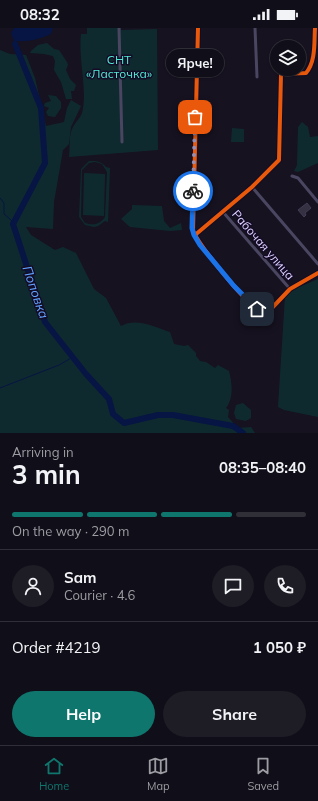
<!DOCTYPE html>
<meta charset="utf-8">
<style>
body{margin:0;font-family:Mulish,sans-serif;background:#1e1c25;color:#f1f3f6;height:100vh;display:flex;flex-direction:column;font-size:15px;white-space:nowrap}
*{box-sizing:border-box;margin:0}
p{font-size:13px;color:#9c9ca2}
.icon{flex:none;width:22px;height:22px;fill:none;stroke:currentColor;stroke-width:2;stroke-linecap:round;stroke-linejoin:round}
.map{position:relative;height:405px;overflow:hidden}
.side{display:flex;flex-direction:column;background:#100e18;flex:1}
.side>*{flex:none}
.tools{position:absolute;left:270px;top:12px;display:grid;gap:8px}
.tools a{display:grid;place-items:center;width:36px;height:36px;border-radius:50%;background:#100e18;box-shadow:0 1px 3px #0004,0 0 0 1px #302e37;font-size:20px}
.pin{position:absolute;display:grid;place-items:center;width:34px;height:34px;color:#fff;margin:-17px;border-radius:8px;box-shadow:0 2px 6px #0006}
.courier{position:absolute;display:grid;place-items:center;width:40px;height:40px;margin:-20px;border:3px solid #1a73e8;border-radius:50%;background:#fff;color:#222;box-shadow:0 1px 5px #0007}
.bubble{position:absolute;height:28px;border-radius:14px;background:#100e18;box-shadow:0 1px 3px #0004,0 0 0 1px #302e37;font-size:13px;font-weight:700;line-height:28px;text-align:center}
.summary em{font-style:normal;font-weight:700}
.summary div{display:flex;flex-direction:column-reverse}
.summary{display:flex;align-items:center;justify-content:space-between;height:68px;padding:0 12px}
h1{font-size:26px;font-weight:700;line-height:30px}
.bar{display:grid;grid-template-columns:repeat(4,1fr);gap:6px 4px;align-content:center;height:48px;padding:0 12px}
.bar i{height:5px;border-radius:3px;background:#302e37}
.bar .selected{background:#0f766e}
.bar p{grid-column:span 4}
.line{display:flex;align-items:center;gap:10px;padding:0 12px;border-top:1px solid #302e37}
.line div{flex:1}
.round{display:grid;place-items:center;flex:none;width:42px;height:42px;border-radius:21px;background:#1e1c25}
.primary-button{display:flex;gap:8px;margin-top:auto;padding:8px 12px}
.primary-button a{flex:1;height:46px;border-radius:24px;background:#0f766e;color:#fff;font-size:16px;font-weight:700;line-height:46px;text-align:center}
.primary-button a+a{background:#1e1c25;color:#f1f3f6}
.status{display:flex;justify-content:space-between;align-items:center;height:28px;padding:0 20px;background:#100e18;direction:ltr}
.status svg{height:11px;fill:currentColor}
.tab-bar{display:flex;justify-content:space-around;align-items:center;height:56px;border-top:1px solid #302e37;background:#100e18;font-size:11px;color:#9c9ca2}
.tab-bar a{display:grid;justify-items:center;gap:2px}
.tab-bar .selected{color:#0f766e}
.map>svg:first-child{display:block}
</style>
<div class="status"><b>08:32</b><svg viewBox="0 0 49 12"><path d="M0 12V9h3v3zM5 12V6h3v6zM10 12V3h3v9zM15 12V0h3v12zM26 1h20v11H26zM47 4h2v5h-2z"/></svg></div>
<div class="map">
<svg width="318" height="405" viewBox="0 0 318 405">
<rect width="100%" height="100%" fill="#161220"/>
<g fill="#0f2a2f" fill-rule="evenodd">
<path d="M87 0H121V2L157 1 158 122 69 129C70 121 69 111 71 104 73 96 80 91 82 85 88 64 78 31 81 6H87Z"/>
<path d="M47 15 54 21 59 22 67 34 68 37 66 42 70 51 76 57 74 63H71L72 71H66L61 54 54 42 55 33 53 28 44 26 30 25 31 23 38 17Z"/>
<path d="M0 22 10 26 26 27 35 50 46 98 64 94 67 80 71 72 81 78 71 99 69 116 63 122 54 174 53 201 26 199 31 207 55 222 63 219 76 225 94 261 106 270 121 298C136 289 155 299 170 304L174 316 184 318 188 317 196 325V328L200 333 206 334 215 340 218 337 229 343C232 354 234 370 226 380L229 382 228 389 238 400 251 399 255 405H0Z"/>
<path d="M48 67 56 68 61 74V80L55 89 48 88 46 84 49 80 44 78 45 75 51 73Z"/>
<path d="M302 94 308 99 310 109 318 108V135L298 144 294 143 297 137 298 99Z"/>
<path d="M232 100 244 101V114H231Z"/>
<path d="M89 133C96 133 101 133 106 139L110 140 108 194 105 193 98 198 94 199 85 197 79 189 81 141ZM95 134 102 136 107 144 105 189C100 196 94 198 85 195L81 189 82 142 89 135Z"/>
<path d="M84 145 105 146 104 188 83 187Z"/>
<path d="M132 177 162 178 164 193 170 200 181 195 182 202 170 203 130 199 121 191 132 181Z"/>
<path d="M318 251V389L284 382 278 379 285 268 290 263Z"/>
<path d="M243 375 251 382V390L246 393 236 391 234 385 236 377Z"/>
</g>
<path fill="#061543" d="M14 0H53L51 6C40 11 29 14 17 13L15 16 11 5Z"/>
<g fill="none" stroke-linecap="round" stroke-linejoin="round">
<g stroke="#061543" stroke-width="1">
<path d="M0 170 4 175V186L11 192 13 196"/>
<path d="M0 360 59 337 73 329"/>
</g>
<path stroke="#061543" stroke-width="6" d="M15 16 41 80 45 135 13 196 45 294 86 346 109 371 113 386 124 395 158 387H173L233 398 243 405"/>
</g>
<g fill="#353042" stroke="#433c55">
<rect x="200" y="84" width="11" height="8"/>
<path d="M307 175 311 180 305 185 306 187 304 189 298 182Z"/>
</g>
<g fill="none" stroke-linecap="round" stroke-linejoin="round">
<g stroke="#4a4661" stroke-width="3">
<path d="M119 0 122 114"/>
<path d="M198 0 193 203C201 220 247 277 262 285L271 281 290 261 318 245"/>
<path d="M255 0 257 49"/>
<path d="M292 148 298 150 318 174"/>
<path d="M252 159 318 236"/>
<path d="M223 184 290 261"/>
<path d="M195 207 252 159 279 132 281 46 306 45C316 33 314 15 315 0"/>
</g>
<defs>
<g id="cycleway">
<path d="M198 0 193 203C201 220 247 277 262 285L271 281 290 261 318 245"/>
<path d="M195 207 252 159 279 132 281 46 306 45C316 33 314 15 315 0"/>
</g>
</defs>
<use href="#cycleway" stroke="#140c26" stroke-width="6"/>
<use href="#cycleway" stroke="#e8590c" stroke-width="4"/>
</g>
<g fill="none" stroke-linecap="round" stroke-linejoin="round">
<path stroke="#978eb1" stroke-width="4" stroke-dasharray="0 7.2" d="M193 163 195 89"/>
<path stroke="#1a73e8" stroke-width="5" d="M193 163 192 200 194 207 200 217 234 258 257 281"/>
</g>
<g text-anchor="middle" stroke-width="3" stroke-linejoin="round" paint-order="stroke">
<g font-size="12" fill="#50ecd7" stroke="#140c26">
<text x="119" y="36">СНТ<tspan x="119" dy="14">«Ласточка»</tspan></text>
</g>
<g font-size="12" fill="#dcd1ff" stroke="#140c26">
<text transform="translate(263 217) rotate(49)" y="4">Рабочая улица</text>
</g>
<g font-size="13" font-style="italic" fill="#5fa3ff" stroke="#140c26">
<text transform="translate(36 264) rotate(71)" y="5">Поповка</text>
</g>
</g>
</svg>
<div class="tools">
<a><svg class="icon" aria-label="layers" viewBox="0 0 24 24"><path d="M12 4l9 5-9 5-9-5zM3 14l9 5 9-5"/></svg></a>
</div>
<div class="pin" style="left:195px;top:89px;background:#ea580c"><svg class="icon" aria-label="bag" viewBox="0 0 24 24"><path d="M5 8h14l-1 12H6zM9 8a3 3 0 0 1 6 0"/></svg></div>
<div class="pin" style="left:257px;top:281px;background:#1f2937"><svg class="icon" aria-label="home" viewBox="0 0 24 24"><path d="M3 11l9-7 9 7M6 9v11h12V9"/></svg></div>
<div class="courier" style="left:193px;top:163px"><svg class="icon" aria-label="bike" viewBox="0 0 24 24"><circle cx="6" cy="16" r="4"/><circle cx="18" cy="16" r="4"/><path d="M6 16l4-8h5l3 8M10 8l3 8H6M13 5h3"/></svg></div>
<div class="bubble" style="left:166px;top:21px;width:58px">Ярче!</div>
</div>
<section class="side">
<div class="summary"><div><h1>3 min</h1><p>Arriving in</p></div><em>08:35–08:40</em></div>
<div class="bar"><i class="selected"></i><i class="selected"></i><i class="selected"></i><i></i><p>On the way · 290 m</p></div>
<div class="line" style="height:72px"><a class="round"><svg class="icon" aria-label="person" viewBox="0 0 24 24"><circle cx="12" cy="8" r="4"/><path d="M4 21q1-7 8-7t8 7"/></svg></a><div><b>Sam</b><p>Courier · 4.6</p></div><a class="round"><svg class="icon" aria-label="chat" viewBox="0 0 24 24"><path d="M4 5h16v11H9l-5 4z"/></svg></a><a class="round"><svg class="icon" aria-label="phone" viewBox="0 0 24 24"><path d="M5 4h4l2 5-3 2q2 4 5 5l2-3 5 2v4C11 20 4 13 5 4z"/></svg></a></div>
<div class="line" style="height:52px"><div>Order #4219</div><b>1 050 ₽</b></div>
<div class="primary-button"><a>Help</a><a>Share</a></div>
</section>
<nav class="tab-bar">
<a class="selected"><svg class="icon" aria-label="home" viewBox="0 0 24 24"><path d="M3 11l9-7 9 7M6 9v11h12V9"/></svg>Home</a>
<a><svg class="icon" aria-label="map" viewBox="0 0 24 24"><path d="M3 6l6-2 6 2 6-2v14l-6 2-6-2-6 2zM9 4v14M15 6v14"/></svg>Map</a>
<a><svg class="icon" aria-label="saved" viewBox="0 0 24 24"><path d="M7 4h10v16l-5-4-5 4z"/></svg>Saved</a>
</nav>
